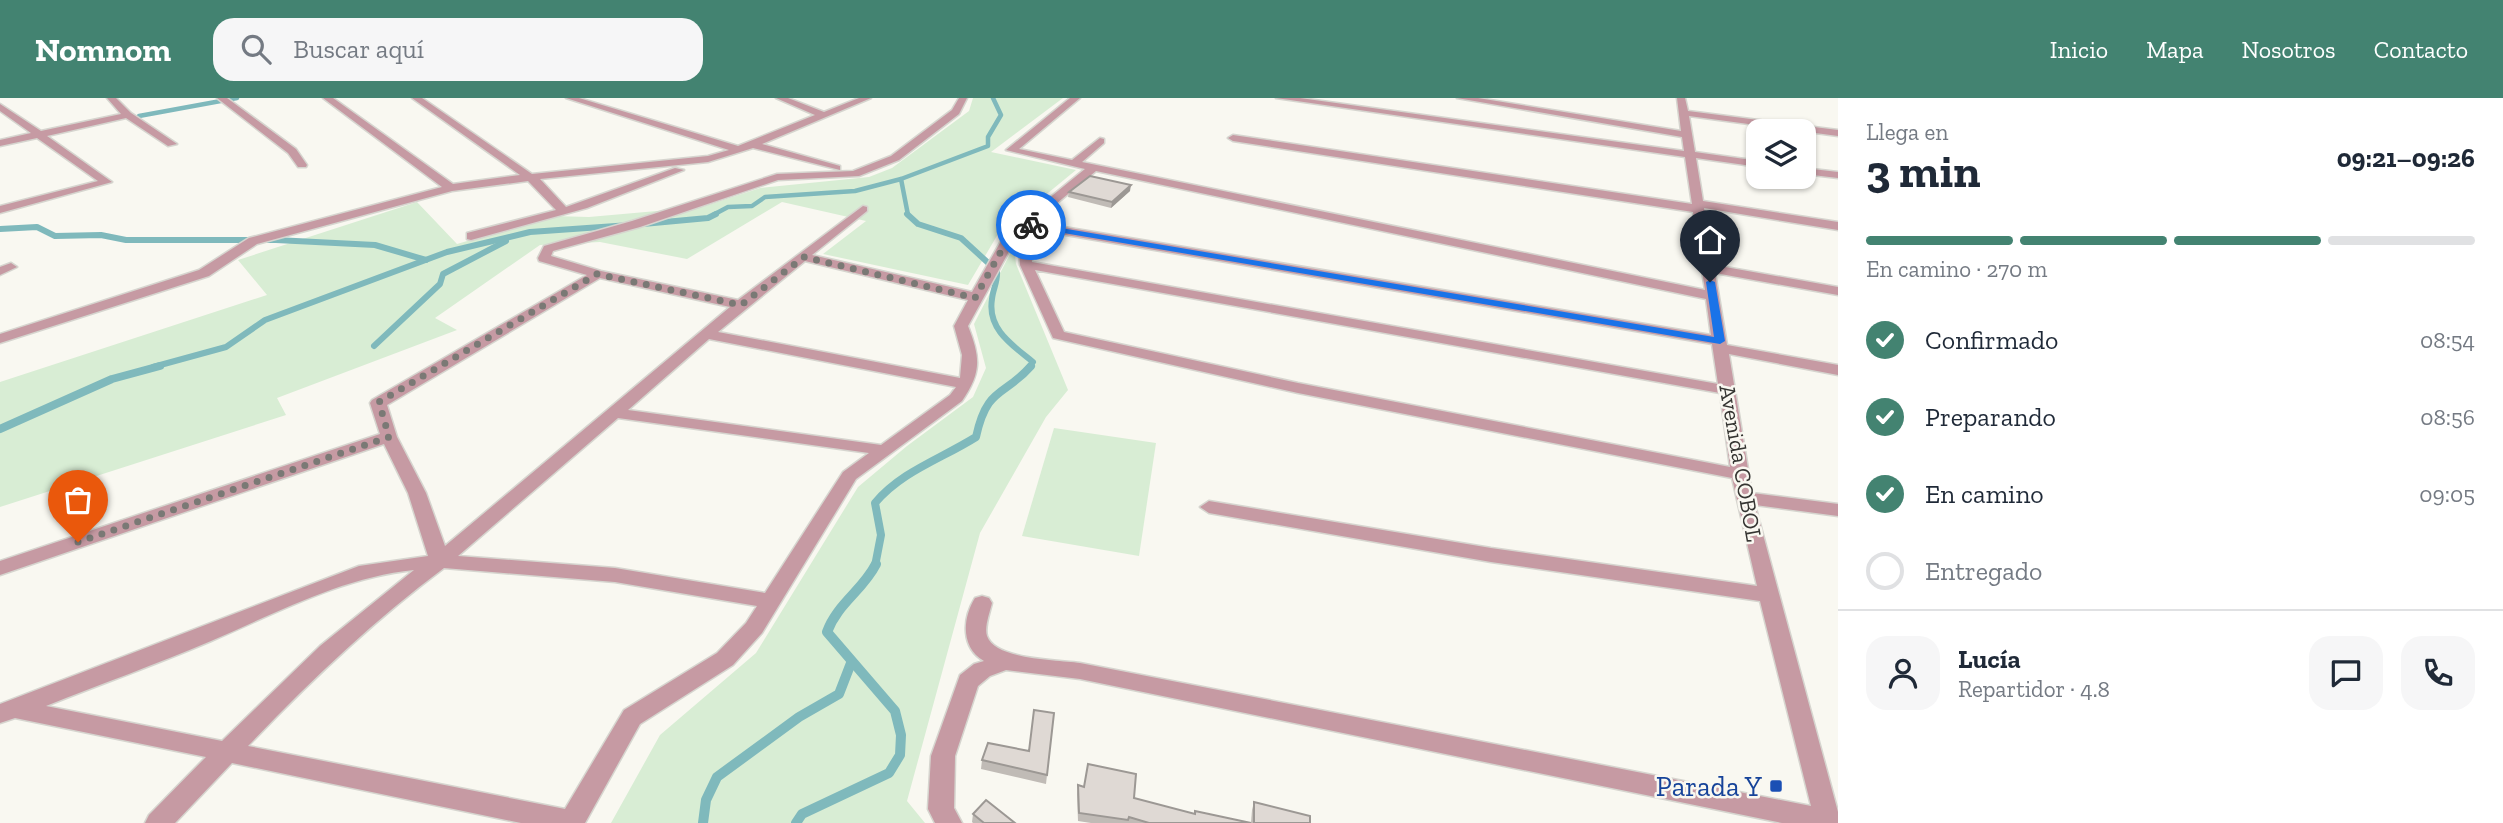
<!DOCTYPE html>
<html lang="es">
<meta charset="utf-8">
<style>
body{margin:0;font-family:"Zilla Slab",serif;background:#f6f6f7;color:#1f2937;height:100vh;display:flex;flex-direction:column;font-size:26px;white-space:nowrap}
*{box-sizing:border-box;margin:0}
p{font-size:23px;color:#747a83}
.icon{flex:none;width:38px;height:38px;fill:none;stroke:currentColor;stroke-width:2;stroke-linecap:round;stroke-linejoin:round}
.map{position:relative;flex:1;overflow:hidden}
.panel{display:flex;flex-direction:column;background:#fff;width:665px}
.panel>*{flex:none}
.buttons{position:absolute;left:1746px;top:21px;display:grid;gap:14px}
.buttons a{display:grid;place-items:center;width:70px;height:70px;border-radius:14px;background:#fff;box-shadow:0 2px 5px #0004;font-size:35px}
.pin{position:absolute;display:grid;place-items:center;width:60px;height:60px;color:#fff;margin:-72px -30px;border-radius:50% 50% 50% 0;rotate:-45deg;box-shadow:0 0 7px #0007}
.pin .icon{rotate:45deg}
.courier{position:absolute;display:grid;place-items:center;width:70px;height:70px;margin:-35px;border:5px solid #1a73e8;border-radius:50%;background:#fff;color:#222;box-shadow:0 2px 9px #0007}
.overview em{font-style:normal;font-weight:800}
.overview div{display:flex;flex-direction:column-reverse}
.overview{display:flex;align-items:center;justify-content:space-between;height:119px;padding:0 28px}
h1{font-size:46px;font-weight:800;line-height:52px}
.bar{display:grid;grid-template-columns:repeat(4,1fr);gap:10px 7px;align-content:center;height:84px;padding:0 28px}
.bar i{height:9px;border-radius:5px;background:#e0e1e3}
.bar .on{background:#438371}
.bar p{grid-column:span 4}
.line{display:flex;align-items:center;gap:18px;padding:0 28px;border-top:2px solid #e0e1e3}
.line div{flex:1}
.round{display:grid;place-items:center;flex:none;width:74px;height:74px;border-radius:21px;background:#f6f6f7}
ol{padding:0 28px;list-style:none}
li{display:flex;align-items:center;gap:21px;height:77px}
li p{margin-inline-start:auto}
li .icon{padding:7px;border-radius:50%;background:#438371;color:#fff;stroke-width:4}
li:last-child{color:#747a83}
li i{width:38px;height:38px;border:4px solid #e0e1e3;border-radius:50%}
header{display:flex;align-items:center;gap:42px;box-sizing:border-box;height:98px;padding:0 35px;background:#438371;color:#fff}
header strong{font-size:33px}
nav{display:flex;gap:38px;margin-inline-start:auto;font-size:24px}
.search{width:490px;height:63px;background:#f6f6f7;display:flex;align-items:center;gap:18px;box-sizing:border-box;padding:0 24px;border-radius:21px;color:#747a83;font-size:26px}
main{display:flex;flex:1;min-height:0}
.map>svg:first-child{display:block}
</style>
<header>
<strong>Nomnom</strong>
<div class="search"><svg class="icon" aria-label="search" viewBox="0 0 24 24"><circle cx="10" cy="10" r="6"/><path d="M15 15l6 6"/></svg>Buscar aquí</div>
<nav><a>Inicio</a><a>Mapa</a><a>Nosotros</a><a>Contacto</a></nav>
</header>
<main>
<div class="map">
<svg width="1838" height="725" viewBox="0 0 1838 725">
<rect width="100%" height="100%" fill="#f9f8f1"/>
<g fill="#d8edd4">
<path d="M973 0H1063L991 54 1076 72 998 136 968 187 823 156 866 123 782 104 687 161 600 144 540 147 435 220 457 232 277 300 286 317 0 409V284L267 197 238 162 417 104 457 146 553 118 589 119 702 109 760 90 869 79 892 70 969 13Z"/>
<path d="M1014 148 1016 166 1068 292 1046 319 980 435 907 703 925 725H611L660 637 756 555 858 389 907 348 973 299 986 270 974 226Z"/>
<path d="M1054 330 1156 345 1139 458 1022 438Z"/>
</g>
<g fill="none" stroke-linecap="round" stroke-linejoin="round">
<g stroke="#7fb9bc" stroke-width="4.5">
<path d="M139 18 237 0"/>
<path d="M901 81 908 117"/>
<path d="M713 117 728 109 752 108 765 99 855 93 901 81 988 48V39L1001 17 993 0"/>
</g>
<g stroke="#7fb9bc" stroke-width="6">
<path d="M907 116 918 126 961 140 997 173C998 183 993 191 992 201 987 231 1012 247 1033 264L1029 269"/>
<path d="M643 126 708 120 716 116"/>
<path d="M0 131 37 129 55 138 101 137 126 142H276L375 147 426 162"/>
<path d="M374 248 440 186 443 176 506 143"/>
<path d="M153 269 226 249 265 222 447 154 530 134 630 127"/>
</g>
<g stroke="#7fb9bc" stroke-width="8">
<path d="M0 331 112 281 160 268"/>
<path d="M875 468 881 437 875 405C902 373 941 361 976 339 987 288 1004 299 1031 268"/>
</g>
<g stroke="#7fb9bc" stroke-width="10">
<path d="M703 725 706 702 717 679 799 619 839 596 851 565"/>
<path d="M796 725 802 716 889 675 900 657 901 637 895 613 827 534C837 506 863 492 876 466"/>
</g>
<defs>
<g id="minor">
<path d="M107 0H116L131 15 177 46 168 48 126 20 47 38 112 84 0 115V108L98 83 37 40 0 48V42L31 35 0 13V6L41 33 121 16Z"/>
<path d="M217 0H227L296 51 307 67 306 69H298L288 55Z"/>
<path d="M323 0H333L453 86 520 77 412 0H422L532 76 708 58 729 52 566 0H579L738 48 815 17 776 0H788L824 14 859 0H871L762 46 840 68V72L753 50 708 64 540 81 566 109 675 70 684 72 587 110 471 142 467 141V135L556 112 528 83 452 93 257 146 209 178 0 245V236L199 172 249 140 442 89Z"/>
<path d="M959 0H967L959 16 899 62 859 78 778 82 640 129 553 153 551 158 601 173 738 202 863 108 867 109V113L812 157 972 194 1005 136 1085 71 1006 52 1070 0H1080L1019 51 1072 62 1100 40 1104 41V45L1082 64 1705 192 1693 114 1233 43 1228 40 1233 37 1692 106 1685 59 1276 0H1300L1684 53 1682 39 1457 0H1478L1681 33 1677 0H1685L1688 13 1838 32V38L1689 18 1695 54 1759 63V69L1696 60 1703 103 1838 124V132L1704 110 1714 167 1838 189V197L1715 175 1727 247 1838 267V277L1729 256 1752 395 1838 406V418L1755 407 1838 714V725H1782L1080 581 1006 572 990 578 978 588 955 658 954 710 962 725H935L928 711 931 658 960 577 974 566 984 563C961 550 962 521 975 500L982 498 989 500 992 505C990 514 984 529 987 538 995 562 1058 562 1080 565L1811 708 1760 503 1491 464 1209 415 1200 409 1209 403 1491 450 1757 488 1732 380 1298 295 1053 240 1020 167 1018 137 968 228C981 261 981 275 962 303L856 381 762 535 733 567 640 626 585 725H521L232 665 175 725H145L149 717 206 659 15 620 0 625V606L359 468 428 458 408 395 384 346 0 477V463L380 336 370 305 372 302 587 177 539 163 538 160 544 148 632 123 777 76 853 73 891 58 952 12ZM1096 73 1706 201 1711 237 1034 124ZM1030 131 1712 246 1718 286 1032 164ZM805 163 968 202 954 228 962 257 960 280 718 234ZM1035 172 1720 295 1730 369 1298 285 1064 234ZM600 180 730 209 445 448 426 395 397 339 387 307ZM709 241 956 289 950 297 881 347 628 312ZM618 320 869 355 843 374 765 495 615 470 458 458ZM444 470 615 484 757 508 746 525 717 555 624 612 565 711 248 648C309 584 373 523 444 470ZM414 472 320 548 222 643 46 608C101 586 157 566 211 543 276 515 343 479 414 472Z"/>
<path d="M1804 70 1838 74V80L1804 76Z"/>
<path d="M11 165 17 169 0 177V169Z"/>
</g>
</defs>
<use href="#minor" stroke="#d6d5cf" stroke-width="3"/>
<use href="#minor" fill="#c69aa3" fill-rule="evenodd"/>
</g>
<g fill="#c0bbb6">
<path d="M1130 93 1111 110 1068 99 1069 94Z"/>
<path d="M1054 615 1046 686 981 671 982 662 1029 653Z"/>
<path d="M1078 687 1134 700 1194 716 1251 725H1091L1078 723 1077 696Z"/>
<path d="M1254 704 1310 725H1251L1252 712Z"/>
<path d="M973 716 1015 725H973L972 724Z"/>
</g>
<path fill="#9c9894" d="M1131 87 1130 93 1111 110 1112 104Z"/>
<g fill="#dfd9d4" stroke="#9c9894" stroke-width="2">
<path d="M1090 78 1131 87 1112 104 1069 94Z"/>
<path d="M1034 612 1054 615 1047 677 982 662 988 645 1029 653Z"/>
<path d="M1088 666 1136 676 1134 700 1195 716V713L1251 725H1149L1129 719 1128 722 1079 715 1078 687 1084 689Z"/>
<path d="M986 702 1015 725H984L973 716Z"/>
<path d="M1254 704 1310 718V725H1254Z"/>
</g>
<path fill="#1a73e8" d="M1031 125 1714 239 1706 184 1710 182 1715 184 1725 243 1720 246 1028 129Z"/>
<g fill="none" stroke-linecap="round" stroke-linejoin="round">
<path stroke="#7a7975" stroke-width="7" stroke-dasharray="0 12.6" d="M78 444 389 339 379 304 597 176 741 207 804 159 975 200 1009 139 1024 126 1031 127"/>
</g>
<rect fill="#1a4fb4" stroke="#f9f8f1" stroke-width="2.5" x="1769" y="681" width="14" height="14" rx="3.5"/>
<g text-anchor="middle" stroke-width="5" stroke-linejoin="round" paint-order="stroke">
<g font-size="23" fill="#353532" stroke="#f9f8f1">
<text transform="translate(1741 365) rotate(80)" y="8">Avenida COBOL</text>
</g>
<g font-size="28" fill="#164399" stroke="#f9f8f1" text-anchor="end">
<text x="1762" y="698">Parada Y</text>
</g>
</g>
</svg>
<div class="buttons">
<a><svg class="icon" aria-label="layers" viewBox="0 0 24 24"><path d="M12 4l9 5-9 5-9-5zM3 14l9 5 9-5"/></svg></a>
</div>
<div class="pin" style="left:78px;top:444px;background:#ea580c"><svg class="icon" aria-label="bag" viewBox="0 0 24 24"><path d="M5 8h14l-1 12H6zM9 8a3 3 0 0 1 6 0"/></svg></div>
<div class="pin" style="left:1710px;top:184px;background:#1f2937"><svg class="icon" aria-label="home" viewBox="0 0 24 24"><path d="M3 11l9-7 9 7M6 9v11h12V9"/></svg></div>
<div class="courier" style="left:1031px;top:127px"><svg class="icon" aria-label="bike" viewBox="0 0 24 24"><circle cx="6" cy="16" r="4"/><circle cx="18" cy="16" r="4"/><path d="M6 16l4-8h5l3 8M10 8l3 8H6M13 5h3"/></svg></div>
</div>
<section class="panel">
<div class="overview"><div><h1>3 min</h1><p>Llega en</p></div><em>09:21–09:26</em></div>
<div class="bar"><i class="on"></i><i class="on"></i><i class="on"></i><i></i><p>En camino · 270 m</p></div>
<ol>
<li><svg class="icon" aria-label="check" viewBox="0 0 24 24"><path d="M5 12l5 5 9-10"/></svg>Confirmado<p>08:54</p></li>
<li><svg class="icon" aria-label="check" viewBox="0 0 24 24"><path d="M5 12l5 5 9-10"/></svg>Preparando<p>08:56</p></li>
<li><svg class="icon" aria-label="check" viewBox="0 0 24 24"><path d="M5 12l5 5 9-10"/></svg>En camino<p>09:05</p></li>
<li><i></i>Entregado</li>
</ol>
<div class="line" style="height:126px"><a class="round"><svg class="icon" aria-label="person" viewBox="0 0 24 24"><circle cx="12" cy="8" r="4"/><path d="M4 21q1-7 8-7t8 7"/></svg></a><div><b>Lucía</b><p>Repartidor · 4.8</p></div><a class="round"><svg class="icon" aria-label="chat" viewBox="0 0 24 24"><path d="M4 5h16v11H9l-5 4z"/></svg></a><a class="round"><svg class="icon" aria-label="phone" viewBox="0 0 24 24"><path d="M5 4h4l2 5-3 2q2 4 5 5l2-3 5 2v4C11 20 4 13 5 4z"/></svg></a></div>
</section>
</main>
